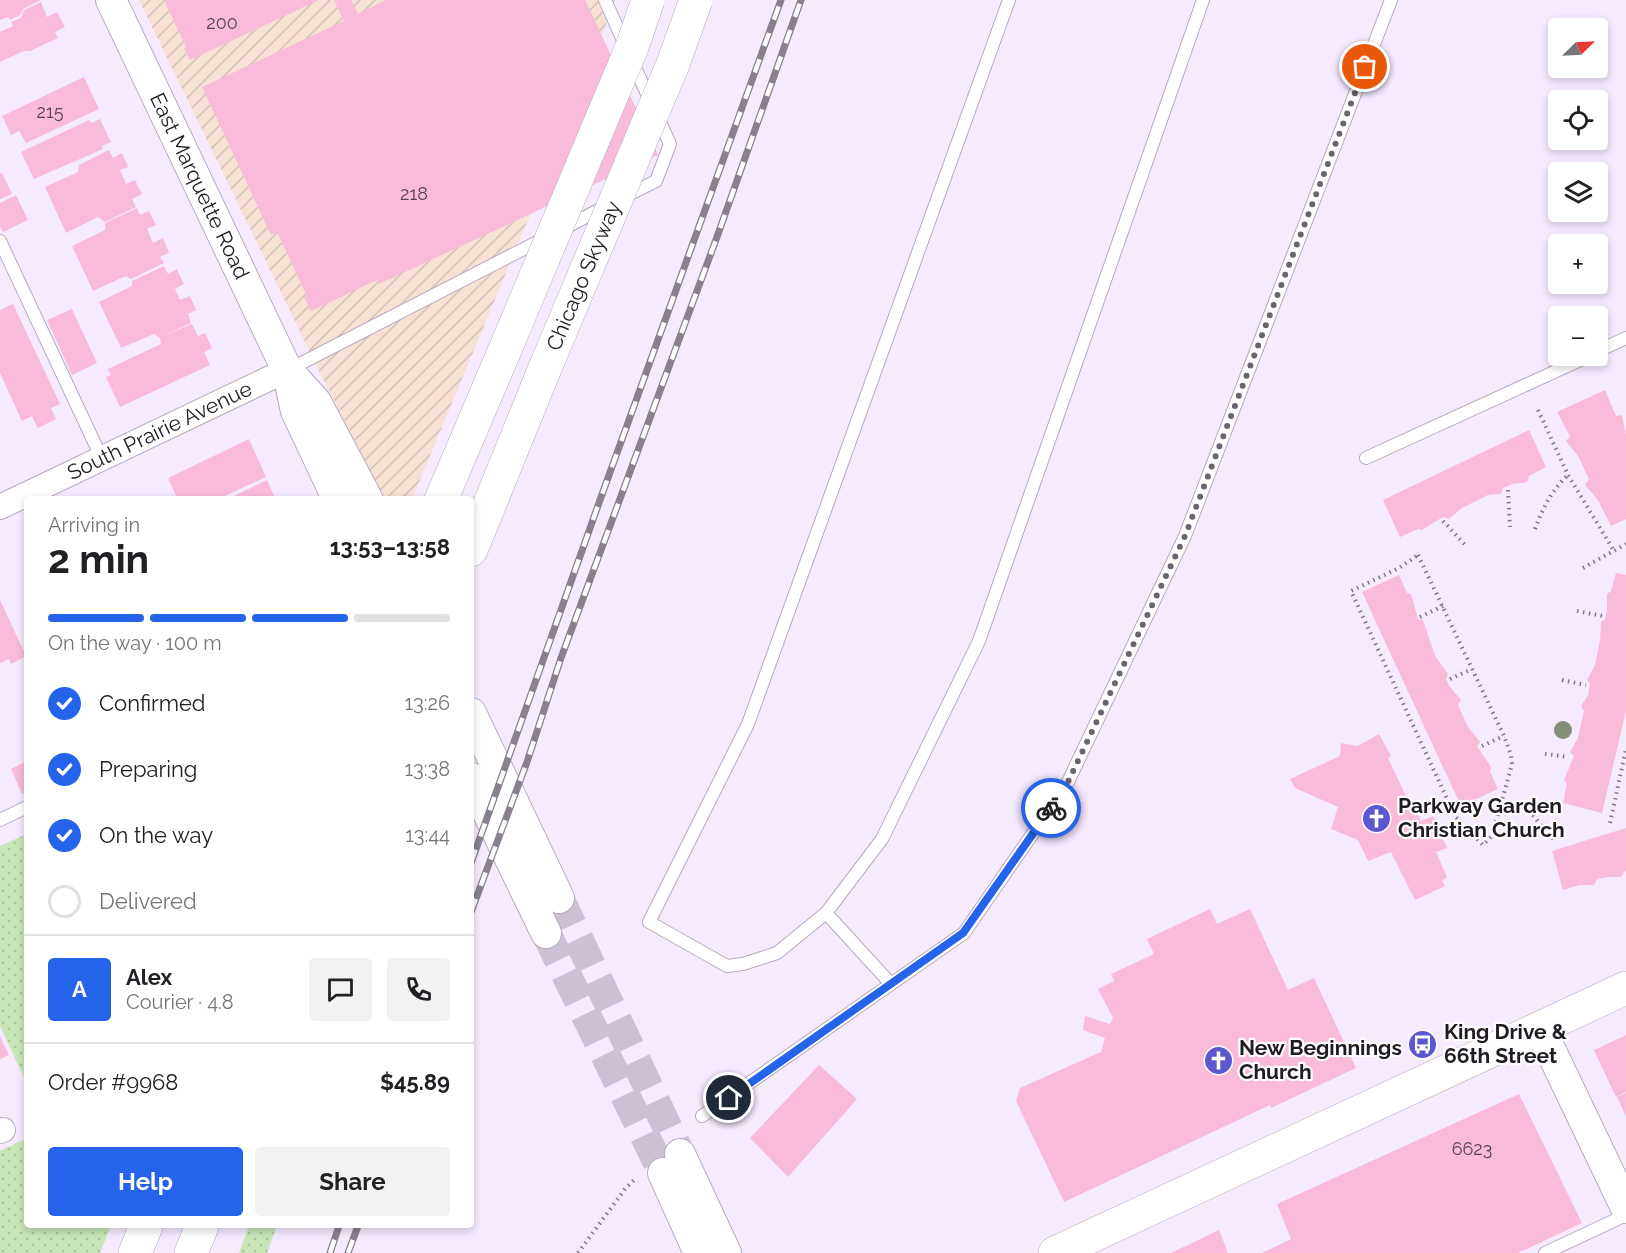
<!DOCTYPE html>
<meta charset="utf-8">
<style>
body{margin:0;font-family:Raleway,sans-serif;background:#f2f2f2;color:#202124;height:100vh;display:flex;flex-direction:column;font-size:22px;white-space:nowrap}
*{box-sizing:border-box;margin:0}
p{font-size:20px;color:#757577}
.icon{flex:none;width:33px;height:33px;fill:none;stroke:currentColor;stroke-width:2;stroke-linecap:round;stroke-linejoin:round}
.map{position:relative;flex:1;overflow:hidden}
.drawer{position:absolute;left:24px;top:496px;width:450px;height:732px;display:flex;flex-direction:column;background:#fff;border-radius:6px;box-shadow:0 3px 9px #0003}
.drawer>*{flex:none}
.needle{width:39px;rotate:66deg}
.tools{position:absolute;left:1548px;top:18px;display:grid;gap:12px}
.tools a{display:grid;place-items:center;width:60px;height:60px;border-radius:6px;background:#fff;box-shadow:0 3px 9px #0003;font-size:30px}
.pin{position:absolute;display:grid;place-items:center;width:51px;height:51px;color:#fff;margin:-26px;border:3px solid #fff;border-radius:50%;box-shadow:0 2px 6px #0007}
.courier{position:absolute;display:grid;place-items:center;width:60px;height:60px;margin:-30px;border:4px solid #2563eb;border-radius:50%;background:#fff;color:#222;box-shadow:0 2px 8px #0007}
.headline em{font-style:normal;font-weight:700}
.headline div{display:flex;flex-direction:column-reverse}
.headline{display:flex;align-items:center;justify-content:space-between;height:102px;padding:0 24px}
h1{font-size:39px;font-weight:700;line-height:45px}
.bar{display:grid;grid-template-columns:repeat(4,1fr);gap:9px 6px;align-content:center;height:72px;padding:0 24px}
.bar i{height:8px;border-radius:4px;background:#e0e0e0}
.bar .active{background:#2563eb}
.bar p{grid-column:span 4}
.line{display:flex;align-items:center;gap:15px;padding:0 24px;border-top:2px solid #e0e0e0}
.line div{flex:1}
.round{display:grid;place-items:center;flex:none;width:63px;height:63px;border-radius:6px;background:#f2f2f2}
ol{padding:0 24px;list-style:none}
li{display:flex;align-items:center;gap:18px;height:66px}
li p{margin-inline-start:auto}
li .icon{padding:6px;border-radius:50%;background:#2563eb;color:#fff;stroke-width:4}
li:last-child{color:#757577}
li i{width:33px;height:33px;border:3px solid #e0e0e0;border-radius:50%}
.cta{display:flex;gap:12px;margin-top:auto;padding:12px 24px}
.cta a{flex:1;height:69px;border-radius:6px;background:#2563eb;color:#fff;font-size:24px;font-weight:700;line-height:69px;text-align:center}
.cta a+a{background:#f2f2f2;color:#202124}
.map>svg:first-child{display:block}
</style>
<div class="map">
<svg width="1626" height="1253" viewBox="0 0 1626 1253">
<defs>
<pattern id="industrial-furrows" width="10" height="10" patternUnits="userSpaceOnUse" patternTransform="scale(1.5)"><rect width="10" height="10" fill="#f7e0d4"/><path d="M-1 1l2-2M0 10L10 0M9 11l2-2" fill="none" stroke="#d3c0b6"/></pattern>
<pattern id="grass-dots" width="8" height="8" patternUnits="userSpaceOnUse" patternTransform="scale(1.5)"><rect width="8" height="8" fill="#c8e6b8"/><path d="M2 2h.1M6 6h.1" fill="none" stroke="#acc59e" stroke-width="1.8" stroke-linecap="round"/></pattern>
</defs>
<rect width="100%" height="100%" fill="#f6eafe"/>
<path fill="url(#industrial-furrows)" d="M139 0H615L577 102 412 499H385L323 379Z"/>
<g fill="url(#grass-dots)">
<path d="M27 834V1084L0 1026V846Z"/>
<path d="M27 1138V1226H111L100 1253H0V1151Z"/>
<path d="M249 1226H277L267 1253H239Z"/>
</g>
<g fill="#f9bbda">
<path d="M0 0H41L23 9 20 15 10 20 8 17 0 20Z"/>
<path d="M164 0H319L190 60 184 48 186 47Z"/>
<path d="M334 0H351L358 14 386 0H585L658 155 379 284 377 280 311 311 304 297 307 296 277 232 271 235 202 87 344 21Z"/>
<path d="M41 2 47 17 57 12 65 27 55 32 58 38 30 51H24L0 62V32L13 26 11 22 21 18 24 10Z"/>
<path d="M84 77 99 109 26 143 19 131 11 135 2 116Z"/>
<path d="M100 119 111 142 102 146 103 149 34 179 21 152 89 120 91 123Z"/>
<path d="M109 150 113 158 122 153 128 167 120 170 126 184 135 180 142 194 132 199 136 207 105 222 98 217 66 233 45 187 78 172 79 165Z"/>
<path d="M2 173 12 194 0 199V174Z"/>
<path d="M16 195 28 220 3 232 0 226V203Z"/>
<path d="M137 208 140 215 149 211 156 225 147 229 153 243 163 238 169 253 160 257 164 263 131 279 126 276 93 291 72 246 105 230V223Z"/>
<path d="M164 266 168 274 177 269 184 284 175 289 180 300 190 296 196 310 188 314 191 323 163 336 192 324 198 336 205 333 212 348 204 352 210 365 120 407 106 377 111 375 108 369 161 344 160 338 154 334 121 348 99 302 132 286V281Z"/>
<path d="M13 304 60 404 51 408 56 419 38 428 32 416 22 421 0 373V310Z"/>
<path d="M72 309 97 363 72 375 47 320Z"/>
<path d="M1605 390 1616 416 1622 415 1626 435V519L1611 526 1598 500 1585 485 1589 479 1578 456 1566 441 1570 436 1557 412Z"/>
<path d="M1529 430 1546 467 1529 476 1527 482 1512 484 1503 488 1501 494 1488 495 1462 508 1449 519 1443 517 1422 530 1418 529 1400 537 1383 500Z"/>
<path d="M249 439 266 477 216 500H178L168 478Z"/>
<path d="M267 480 276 500H226Z"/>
<path d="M1616 573 1626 575V711L1602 813 1563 803 1567 784 1564 780 1574 756 1570 752 1578 738 1584 711 1581 706 1588 695 1590 684 1587 680 1595 665 1600 640 1601 622 1605 619 1607 610V594L1611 591Z"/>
<path d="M1399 575 1407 593 1411 594 1418 619 1423 620 1435 656 1448 674 1446 679 1449 686 1461 700 1458 705 1468 727 1480 742 1477 746 1491 767 1490 772 1498 789 1461 806 1362 592Z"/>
<path d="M0 600 26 656 11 664 9 659 0 663Z"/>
<path d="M1379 734 1391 756 1388 758 1406 796 1400 799 1404 807 1413 803 1421 821 1433 816 1447 848 1436 852 1447 877 1442 881 1445 886 1415 900 1391 852 1368 861 1358 840 1331 829 1338 807 1295 788 1290 779 1340 756 1341 743 1358 746Z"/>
<path d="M27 761V792L22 794 11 769Z"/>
<path d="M1626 828V870L1621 877H1608L1597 879 1594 885H1579L1563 890 1552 851Z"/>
<path d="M1210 909 1217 924 1250 909 1288 990 1314 978 1356 1068 1271 1108 1270 1105 1064 1202 1016 1101 1020 1088 1101 1052 1105 1038 1083 1030 1085 1016 1110 1024 1113 1018 1098 989 1114 981 1111 974 1154 954 1147 939Z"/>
<path d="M1626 1035V1092L1616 1097 1594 1050Z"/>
<path d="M0 1036 9 1055 0 1059Z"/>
<path d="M819 1065 857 1099 788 1177 750 1138Z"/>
<path d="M1626 1093V1116L1617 1097Z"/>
<path d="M1519 1094 1582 1223 1518 1253H1262L1291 1239 1277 1204Z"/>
<path d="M1219 1230 1228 1253H1171Z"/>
</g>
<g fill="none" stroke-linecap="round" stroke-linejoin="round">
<g stroke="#cbc1d2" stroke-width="30" stroke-dasharray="30 15" stroke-linecap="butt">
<path d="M559 898 680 1154"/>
<path d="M546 933 663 1173"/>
</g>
<defs>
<g id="service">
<path d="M605 0 625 45"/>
<path d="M624 197 656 181 670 144 632 61"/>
<path d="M563 229 606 206"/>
<path d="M0 241 102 459"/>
<path d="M1598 351 1626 338"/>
<path d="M288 370 545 238"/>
<path d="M1366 458 1589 356"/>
<path d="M0 820 27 807"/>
<path d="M826 913 882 839 979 641 1203 0"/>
<path d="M891 984 826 913 777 953 743 964 727 966 649 922 748 724 1009 0"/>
<path d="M702 1116 964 933 1067 784 1185 536 1391 0"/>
<path d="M1545 1253 1626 1215"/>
</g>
<g id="minor">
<path id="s1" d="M0 507 287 370"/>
<path d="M0 1131 3 1130"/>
</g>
<g id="tertiary">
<path id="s2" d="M111 0 287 370 296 411 338 500"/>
<path d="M289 372 316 402 368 500"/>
<path d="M471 713 559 898"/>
<path d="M471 778 546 933"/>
<path d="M1540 1028 1626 1208"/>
<path d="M680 1154 726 1253"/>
<path d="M663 1173 699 1253"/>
</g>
<path id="secondary" d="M1055 1253 1626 988"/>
<g id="motorway">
<path d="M441 500 504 352"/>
<path d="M471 550 545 368"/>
<path d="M135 1253 146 1226"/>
<path d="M191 1253 202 1226"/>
</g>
</defs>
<use href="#service" stroke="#b7aac1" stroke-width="14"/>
<use href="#minor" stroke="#b7aac1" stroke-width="26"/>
<use href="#tertiary" stroke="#b7aac1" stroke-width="32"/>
<use href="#secondary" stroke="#b7aac1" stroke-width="34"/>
<use href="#motorway" stroke="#b7aac1" stroke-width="34"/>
<g stroke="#817986" stroke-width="4" stroke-dasharray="1.5 4.5" stroke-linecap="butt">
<path d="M1538 410 1568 475 1614 551"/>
<path d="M1508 490 1510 527"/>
<path d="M1443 521 1466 546"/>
<path d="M1535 529C1543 508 1551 491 1568 475"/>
<path d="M1418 555 1504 736 1511 755 1512 764 1492 836 1483 845 1455 816 1351 591 1399 568Z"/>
<path d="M1583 568 1626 544"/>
<path d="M1577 611 1603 616"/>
<path d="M1420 617 1443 606"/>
<path d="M1450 679 1472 669"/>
<path d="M1562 680 1586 685"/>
<path d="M1482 746 1504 736"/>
<path d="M1545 754 1568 757"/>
<path d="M1533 815 1545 831 1556 841"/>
<path d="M1610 823 1626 749"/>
<path d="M578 1253 625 1189 636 1178"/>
</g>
<use href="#service" stroke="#fff" stroke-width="12"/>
<use href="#minor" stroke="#fff" stroke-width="24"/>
<use href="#tertiary" stroke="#fff" stroke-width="30"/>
<use href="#secondary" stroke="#fff" stroke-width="33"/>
<use href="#motorway" stroke="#fff" stroke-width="33"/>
<defs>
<g id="rail">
<path d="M471 863 600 500 781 0"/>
<path d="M471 912 527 762 561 658 717 237 801 0"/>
<path d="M330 1253 339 1226"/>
<path d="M348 1253 358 1226"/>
</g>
</defs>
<use href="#rail" stroke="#88808e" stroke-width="7"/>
<use href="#rail" stroke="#fcfcfc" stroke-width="4.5" stroke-dasharray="14" stroke-linecap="butt"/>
<defs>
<g id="motorway-bridge">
<path d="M504 352 632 47 648 0"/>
<path id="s3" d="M545 368 673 64 696 0"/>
</g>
</defs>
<use href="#motorway-bridge" stroke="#b7aac1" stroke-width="34" stroke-linecap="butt"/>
<use href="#motorway-bridge" stroke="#fff" stroke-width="33"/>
</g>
<circle fill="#828e79" cx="1563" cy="730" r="9"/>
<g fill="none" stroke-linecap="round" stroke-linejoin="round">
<path stroke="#6b6370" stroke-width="6" stroke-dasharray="0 10.8" d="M1051 808 1067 784 1185 536 1365 67"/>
<path stroke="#2563eb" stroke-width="8" d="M729 1098 963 933 1051 808"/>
</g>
<defs>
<symbol id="church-disc" viewBox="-11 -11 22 22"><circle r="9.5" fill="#5b58cf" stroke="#fcfcfc"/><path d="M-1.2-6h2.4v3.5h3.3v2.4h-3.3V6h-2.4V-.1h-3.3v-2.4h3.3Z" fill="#fff"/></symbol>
<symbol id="bus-disc" viewBox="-11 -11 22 22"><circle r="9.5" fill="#5b58cf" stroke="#fcfcfc"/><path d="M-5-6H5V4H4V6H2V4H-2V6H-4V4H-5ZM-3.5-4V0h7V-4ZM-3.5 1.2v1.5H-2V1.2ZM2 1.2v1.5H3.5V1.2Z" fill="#fff"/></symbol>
</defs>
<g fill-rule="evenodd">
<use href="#church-disc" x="1360" y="802" width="33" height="33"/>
<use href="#bus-disc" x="1406" y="1028" width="33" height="33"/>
<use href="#church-disc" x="1202" y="1044" width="33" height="33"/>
</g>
<g text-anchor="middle" stroke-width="4.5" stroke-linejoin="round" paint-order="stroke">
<g font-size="18" fill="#564351">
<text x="222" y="29">200</text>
<text x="50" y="118">215</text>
<text x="414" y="200">218</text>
<text x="1472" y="1155">6623</text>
</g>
<g font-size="21" fill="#201b23" stroke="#fcfcfc">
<text dy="7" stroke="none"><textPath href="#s2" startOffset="206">East Marquette Road</textPath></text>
<text dy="7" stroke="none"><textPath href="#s3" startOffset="100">Chicago Skyway</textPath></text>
<text dy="7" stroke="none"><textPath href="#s1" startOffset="177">South Prairie Avenue</textPath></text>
</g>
<g font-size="21" font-weight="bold" fill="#201b23" stroke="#fcfcfc" text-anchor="start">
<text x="1398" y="813">Parkway Garden<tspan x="1398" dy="24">Christian Church</tspan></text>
<text x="1444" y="1039">King Drive &amp;<tspan x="1444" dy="24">66th Street</tspan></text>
<text x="1239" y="1055">New Beginnings<tspan x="1239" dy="24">Church</tspan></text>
</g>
</g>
</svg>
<div class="tools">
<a><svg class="needle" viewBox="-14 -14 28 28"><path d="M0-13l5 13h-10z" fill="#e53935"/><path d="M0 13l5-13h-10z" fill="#757577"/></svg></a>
<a><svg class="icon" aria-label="locate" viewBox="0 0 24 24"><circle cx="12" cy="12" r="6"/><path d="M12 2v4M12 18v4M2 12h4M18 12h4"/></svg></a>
<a><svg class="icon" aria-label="layers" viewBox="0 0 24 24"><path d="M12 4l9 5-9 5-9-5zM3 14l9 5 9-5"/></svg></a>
<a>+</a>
<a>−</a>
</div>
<div class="pin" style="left:1365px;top:67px;background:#ea580c"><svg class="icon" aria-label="bag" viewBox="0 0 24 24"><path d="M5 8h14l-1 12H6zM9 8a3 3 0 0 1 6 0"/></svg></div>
<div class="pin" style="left:729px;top:1098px;background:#1f2937"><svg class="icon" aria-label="home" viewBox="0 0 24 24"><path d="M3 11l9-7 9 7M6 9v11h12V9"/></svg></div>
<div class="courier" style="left:1051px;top:808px"><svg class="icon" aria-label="bike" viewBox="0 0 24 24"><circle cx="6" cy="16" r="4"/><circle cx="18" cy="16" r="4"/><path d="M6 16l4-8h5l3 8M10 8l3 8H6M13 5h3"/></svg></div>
<section class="drawer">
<div class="headline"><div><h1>2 min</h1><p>Arriving in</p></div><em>13:53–13:58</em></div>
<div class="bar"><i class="active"></i><i class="active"></i><i class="active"></i><i></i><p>On the way · 100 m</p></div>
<ol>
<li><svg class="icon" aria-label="check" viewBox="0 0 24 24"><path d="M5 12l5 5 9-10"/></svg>Confirmed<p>13:26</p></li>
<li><svg class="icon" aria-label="check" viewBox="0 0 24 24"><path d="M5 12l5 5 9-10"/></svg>Preparing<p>13:38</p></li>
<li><svg class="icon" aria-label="check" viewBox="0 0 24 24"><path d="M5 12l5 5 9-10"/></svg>On the way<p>13:44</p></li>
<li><i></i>Delivered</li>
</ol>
<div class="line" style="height:108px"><b class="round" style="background:#2563eb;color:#fff">A</b><div><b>Alex</b><p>Courier · 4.8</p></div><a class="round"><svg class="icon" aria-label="chat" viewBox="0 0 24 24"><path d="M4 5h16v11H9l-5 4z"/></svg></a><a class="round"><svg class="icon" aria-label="phone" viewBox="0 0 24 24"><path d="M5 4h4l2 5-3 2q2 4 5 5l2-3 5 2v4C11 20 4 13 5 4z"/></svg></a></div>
<div class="line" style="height:78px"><div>Order #9968</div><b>$45.89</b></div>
<div class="cta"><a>Help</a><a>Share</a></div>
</section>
</div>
